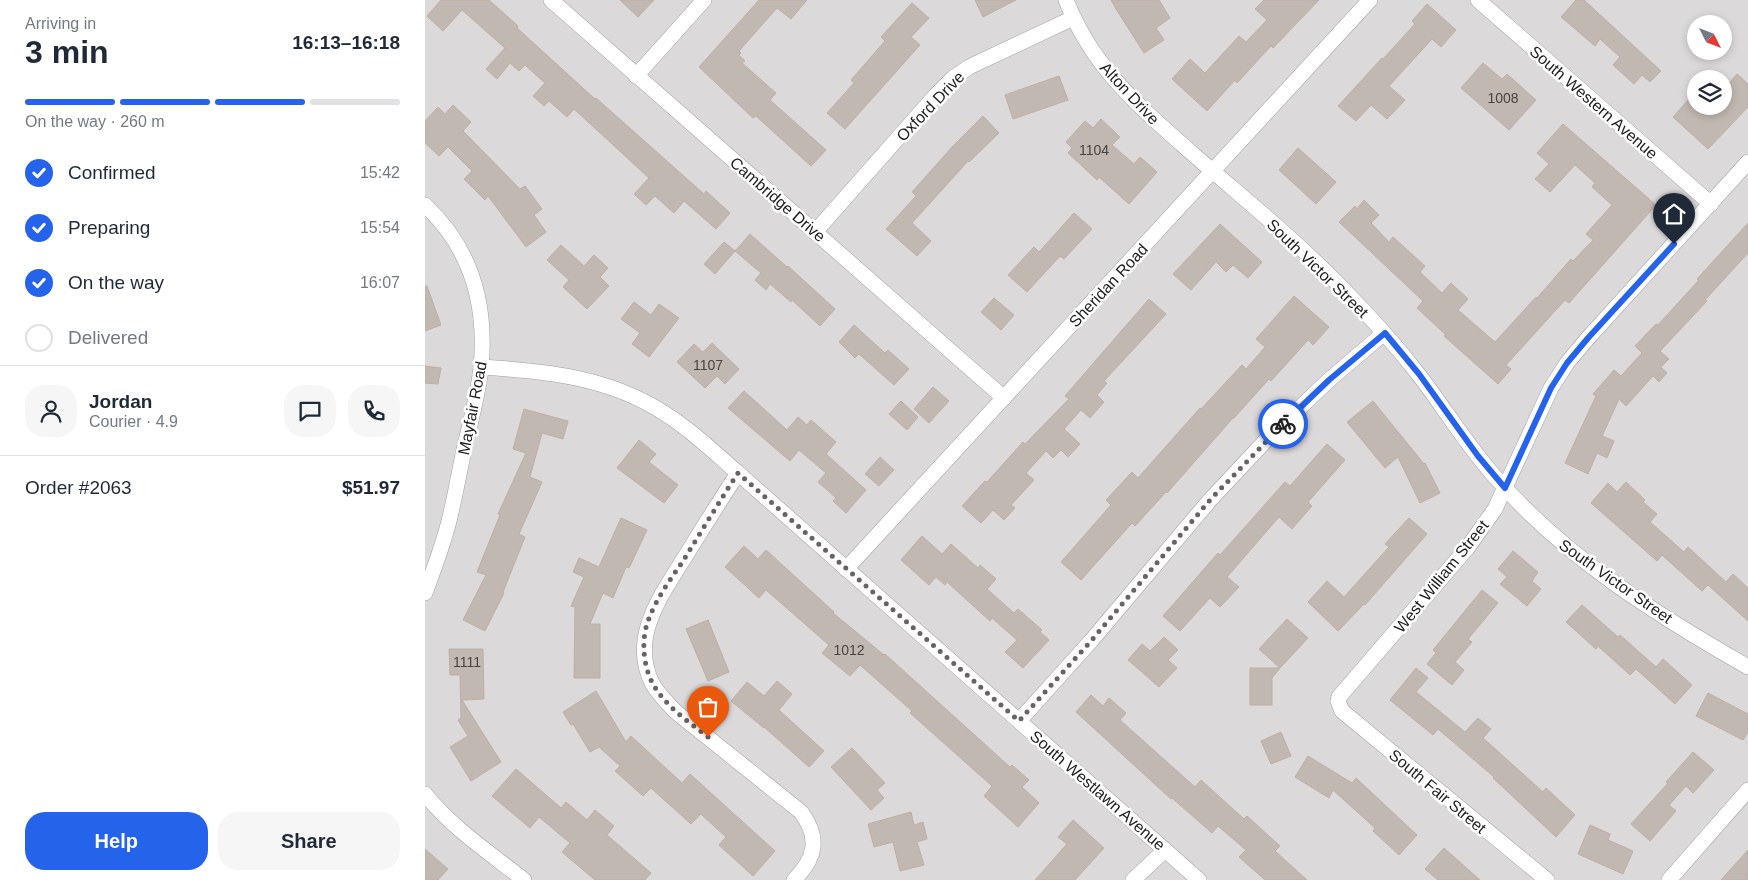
<!DOCTYPE html>
<meta charset="utf-8">
<style>
body{margin:0;font-family:Arial,sans-serif;background:#f6f6f7;color:#1f2937;height:100vh;display:flex;flex-direction:column;font-size:19px;white-space:nowrap}
*{box-sizing:border-box;margin:0}
p{font-size:16px;color:#747a83}
.icon{flex:none;width:28px;height:28px;fill:none;stroke:currentColor;stroke-width:2;stroke-linecap:round;stroke-linejoin:round}
.map{position:relative;flex:1;overflow:hidden}
.panel{display:flex;flex-direction:column;background:#fff;width:425px}
.panel>*{flex:none}
.needle{width:32px;rotate:132deg}
.buttons{position:absolute;left:1262px;top:15px;display:grid;gap:10px}
.buttons a{display:grid;place-items:center;width:45px;height:45px;border-radius:50%;background:#fff;box-shadow:0 2px 8px #0003;font-size:25px}
.pin{position:absolute;display:grid;place-items:center;width:42px;height:42px;color:#fff;margin:-51px -21px;border-radius:50% 50% 50% 0;rotate:-45deg;box-shadow:0 0 5px #0007}
.pin .icon{rotate:45deg}
.courier{position:absolute;display:grid;place-items:center;width:50px;height:50px;margin:-25px;border:4px solid #2563eb;border-radius:50%;background:#fff;color:#222;box-shadow:0 1px 6px #0007}
.overview em{font-style:normal;font-weight:700}
.overview div{display:flex;flex-direction:column-reverse}
.overview{display:flex;align-items:center;justify-content:space-between;height:85px;padding:0 25px}
h1{font-size:32px;font-weight:700;line-height:38px}
.bar{display:grid;grid-template-columns:repeat(4,1fr);gap:8px 5px;align-content:center;height:60px;padding:0 25px}
.bar i{height:6px;border-radius:4px;background:#e0e1e3}
.bar .active{background:#2563eb}
.bar p{grid-column:span 4}
.line{display:flex;align-items:center;gap:12px;padding:0 25px;border-top:1px solid #e0e1e3}
.line div{flex:1}
.round{display:grid;place-items:center;flex:none;width:52px;height:52px;border-radius:20px;background:#f6f6f7}
ol{padding:0 25px;list-style:none}
li{display:flex;align-items:center;gap:15px;height:55px}
li p{margin-inline-start:auto}
li .icon{padding:5px;border-radius:50%;background:#2563eb;color:#fff;stroke-width:4}
li:last-child{color:#747a83}
li i{width:28px;height:28px;border:2px solid #e0e1e3;border-radius:50%}
.primary-button{display:flex;gap:10px;margin-top:auto;padding:10px 25px}
.primary-button a{flex:1;height:58px;border-radius:20px;background:#2563eb;color:#fff;font-size:20px;font-weight:700;line-height:58px;text-align:center}
.primary-button a+a{background:#f6f6f7;color:#1f2937}
main{display:flex;flex:1;min-height:0}
.map>svg:first-child{display:block}
</style>
<main>
<section class="panel">
<div class="overview"><div><h1>3 min</h1><p>Arriving in</p></div><em>16:13–16:18</em></div>
<div class="bar"><i class="active"></i><i class="active"></i><i class="active"></i><i></i><p>On the way · 260 m</p></div>
<ol>
<li><svg class="icon" aria-label="check" viewBox="0 0 24 24"><path d="M5 12l5 5 9-10"/></svg>Confirmed<p>15:42</p></li>
<li><svg class="icon" aria-label="check" viewBox="0 0 24 24"><path d="M5 12l5 5 9-10"/></svg>Preparing<p>15:54</p></li>
<li><svg class="icon" aria-label="check" viewBox="0 0 24 24"><path d="M5 12l5 5 9-10"/></svg>On the way<p>16:07</p></li>
<li><i></i>Delivered</li>
</ol>
<div class="line" style="height:90px"><a class="round"><svg class="icon" aria-label="person" viewBox="0 0 24 24"><circle cx="12" cy="8" r="4"/><path d="M4 21q1-7 8-7t8 7"/></svg></a><div><b>Jordan</b><p>Courier · 4.9</p></div><a class="round"><svg class="icon" aria-label="chat" viewBox="0 0 24 24"><path d="M4 5h16v11H9l-5 4z"/></svg></a><a class="round"><svg class="icon" aria-label="phone" viewBox="0 0 24 24"><path d="M5 4h4l2 5-3 2q2 4 5 5l2-3 5 2v4C11 20 4 13 5 4z"/></svg></a></div>
<div class="line" style="height:65px"><div>Order #2063</div><b>$51.97</b></div>
<div class="primary-button"><a>Help</a><a>Share</a></div>
</section>
<div class="map">
<svg width="1323" height="880" viewBox="0 0 1323 880">
<rect width="100%" height="100%" fill="#eee9e2"/>
<path fill="#dbd9da" fill-rule="evenodd" d="M0 0H1323V880H0ZM1271 24H1299V51H1271ZM1271 79H1299V106H1271Z"/>
<g fill="#c2b8b2" stroke="#bfaea5">
<path d="M16 0H64L93 26 92 28 170 99 171 98 279 194 281 191 305 213 291 229 259 201 249 213 230 196 221 205 209 194 224 178 149 109 142 117 124 101 119 106 108 96 120 83 100 65 94 71 85 63 72 79 61 69 80 48 37 10 18 31 2 16Z"/>
<path d="M195 0H229L213 17Z"/>
<path d="M334 0H382L366 19 352 8 314 51 316 53 314 55 320 61 317 63 351 93 345 100 401 150 386 166 331 116 328 118 274 67Z"/>
<path d="M550 0H591L558 17Z"/>
<path d="M686 0H734L745 18 731 28 739 40 719 53 691 9Z"/>
<path d="M839 0H894L848 48 846 46 812 83 810 80 782 111 747 79 765 59 780 73 814 36 821 42 842 20 830 9Z"/>
<path d="M1151 0H1159L1236 71 1225 82 1217 75 1209 84 1188 65 1195 57 1175 39 1170 46 1136 17Z"/>
<path d="M487 3 504 18 486 37 495 45 420 129 402 113 429 83 426 80 460 41 456 37Z"/>
<path d="M1002 4 1031 30 1016 47 1007 39 964 86 980 100 962 119 946 105 931 121 913 106 957 58 958 59 990 24 987 21Z"/>
<path d="M1058 63 1077 79 1082 74 1111 100 1084 130 1036 88Z"/>
<path d="M1312 74 1323 84V107L1283 149 1248 117 1264 99 1271 106H1299V89Z"/>
<path d="M634 76 643 100 588 119 580 95Z"/>
<path d="M28 105 46 122 38 131 95 189 100 186 117 209 109 215 121 232 101 247 63 196 60 200 39 179 47 171 23 147 14 156 0 143V121L13 107 20 114Z"/>
<path d="M558 116 574 133 544 162 543 161 487 223 506 241 492 256 461 229 491 196 487 192 528 146Z"/>
<path d="M676 119 695 137 687 145 709 164 715 157 732 172 704 204 674 177 672 180 643 153 647 148 641 142 660 121 668 128Z"/>
<path d="M1138 124 1231 205 1144 303 1140 300 1081 365 1086 369 1073 384 1019 336 1021 335 992 308 998 301 914 222 930 206 932 209 939 200 954 215 946 223 964 242 968 237 1000 266 995 272 1017 293 1026 283 1043 299 1033 310 1070 342 1111 297 1112 298 1146 259 1148 261 1168 240 1161 234 1187 205 1167 187 1170 183 1150 165 1125 192 1110 179 1124 164 1112 153Z"/>
<path d="M873 148 911 182 891 204 854 170Z"/>
<path d="M649 213 667 229 639 259 635 256 602 292 583 275 609 247 614 252Z"/>
<path d="M1323 223V253L1280 300 1282 301 1235 351 1244 359 1236 367 1242 373 1234 382 1228 376 1201 406 1194 399 1177 436 1189 441 1182 458 1172 453 1163 474 1140 463 1171 396 1168 394 1189 370 1196 376 1217 353 1210 346 1231 324 1233 325 1274 280 1272 279Z"/>
<path d="M795 224 837 262 823 278 808 265 801 272 791 262 766 290 748 274Z"/>
<path d="M325 234 362 267 363 266 410 309 395 326 367 300 366 302 345 284 341 290 330 280 336 273 310 251Z"/>
<path d="M299 242 310 251 290 274 279 264Z"/>
<path d="M136 245 159 266 169 255 183 268 175 277 184 286 162 309 138 287 144 280 122 260Z"/>
<path d="M0 286H2L16 325 0 331Z"/>
<path d="M869 296 904 327 888 345 883 340 846 381 844 379 809 418H808L742 493 741 492 710 526 707 523 656 580 636 562 686 505 681 500 707 472 713 478 775 408 776 409 817 365 821 369 840 347 831 339Z"/>
<path d="M569 298 589 315 576 330 556 312Z"/>
<path d="M724 299 741 314 679 381 682 383 672 395 679 402 665 418 656 410 639 429 655 444 643 457 636 450 628 458 621 451 601 473 609 480 586 505 590 508 579 520 568 510 556 523 537 506 560 481 562 482 598 442 600 444 644 399 640 396Z"/>
<path d="M209 302 226 315 234 304 254 318 224 357 207 344 215 333 196 319Z"/>
<path d="M429 325 460 353 463 350 484 369 469 385 434 354 430 358 414 342Z"/>
<path d="M287 343 314 369 300 384 292 376 280 388 252 362 269 344 278 352Z"/>
<path d="M0 366 16 368 13 384 0 383Z"/>
<path d="M508 387 524 401 504 423 489 409Z"/>
<path d="M319 391 362 430 373 417 382 425 386 420 411 442 401 454 441 490 421 513 408 501 411 498 393 482 401 473 374 450 365 461 303 408Z"/>
<path d="M476 401 493 417 482 430 464 414Z"/>
<path d="M948 401 999 464 1000 463 1015 493 995 503 973 457 960 468 922 422Z"/>
<path d="M99 409 143 421 138 439 117 433 105 477 117 482 94 534 100 537 78 592 79 593 60 631 38 620 61 575 52 572 75 515 73 514 101 453 88 449Z"/>
<path d="M214 440 231 454 224 462 253 485 239 503 192 468Z"/>
<path d="M902 444 920 460 883 502 887 506 867 529 854 517 802 577 814 587 795 607 785 598 755 631 738 616 793 553 795 555 860 482 865 486Z"/>
<path d="M455 457 469 470 454 486 440 474Z"/>
<path d="M1201 482 1220 500 1218 502 1232 514 1225 522 1259 552 1263 547 1301 582 1308 574 1323 588V621L1283 585 1277 591 1237 555 1232 561 1166 503 1183 483 1192 492Z"/>
<path d="M196 518 222 530 204 568 201 567 188 598 178 593 165 624H175V678H149L150 607 146 606 159 577 148 572 154 558 174 567Z"/>
<path d="M984 518 1002 534 940 605 939 604 913 631 883 602 902 581 919 597 964 547 960 544Z"/>
<path d="M497 536 517 554 526 544 553 568 555 565 571 579 562 589 589 613 593 609 617 630 615 632 624 640 598 668 580 652 592 640 567 618 565 621 522 582 520 585 511 577 504 585 476 560Z"/>
<path d="M319 546 333 559 341 550 409 612 408 613 459 655 460 654 585 767 587 765 604 780 597 787 614 803 593 827 559 796 567 786 485 713 487 711 435 665 425 676 397 653 404 645 341 590 334 598 300 567Z"/>
<path d="M1088 551 1113 572 1107 581 1116 589 1102 606 1075 584 1082 577 1073 569Z"/>
<path d="M1057 590 1073 603 1043 639 1047 642 1030 662 1039 670 1027 685 1002 664 1011 653 1008 650Z"/>
<path d="M1157 605 1193 637 1195 635 1231 667 1238 659 1267 685 1250 704 1211 669 1205 675 1173 646 1171 649 1141 622Z"/>
<path d="M862 619 883 638 855 668 834 649Z"/>
<path d="M283 620 304 672 283 681 261 629Z"/>
<path d="M739 637 753 650 743 660 752 668 734 687 703 660 717 644 725 651Z"/>
<path d="M24 649H58L59 699 37 700 76 762 46 781 25 747 43 736 33 720 36 718 35 675H25Z"/>
<path d="M825 668H855L847 678V705H825Z"/>
<path d="M991 668 1003 678 991 692 1040 732 1053 718 1066 729 1058 738 1118 792 1121 788 1150 815 1131 837 1068 778 1069 777 1013 729 1008 735 965 700Z"/>
<path d="M352 681 367 694 354 710 399 751 384 767 339 727V728L306 701 322 682 339 696Z"/>
<path d="M171 691 201 742 206 736 257 783 265 774 350 851 328 876 294 845 301 837 276 814 266 824 226 788 218 796 190 771 195 766 174 747 165 752 148 724 146 725 138 712Z"/>
<path d="M1283 693 1323 714V732L1318 740 1271 716Z"/>
<path d="M666 695 678 706 684 698 701 713 695 720 770 787 776 780 819 819 822 816 855 846 850 851 882 880H840L814 857 821 850 793 826 787 833 747 798 746 799 651 712Z"/>
<path d="M856 732 866 756 846 764 836 741Z"/>
<path d="M427 748 460 783 452 790 459 798 446 810 406 767Z"/>
<path d="M1268 752 1289 770 1268 793 1261 786 1244 805 1251 811 1225 841 1206 824 1243 783 1241 782Z"/>
<path d="M883 756 927 783 931 778 992 835 974 855 948 831 950 828 908 790 904 798 870 777Z"/>
<path d="M91 769 136 808 141 802 162 820 170 810 189 826 182 835 226 873 220 880H170L137 852 145 843 114 817 105 828 67 796Z"/>
<path d="M486 812 489 825 498 822 502 839 492 842 499 865 475 871 468 842 449 847 443 824Z"/>
<path d="M648 820 679 848 650 880H610L642 844 633 837Z"/>
<path d="M1165 825 1185 834 1183 840 1208 851 1198 874 1153 854Z"/>
<path d="M1019 848 1055 880H1013L1000 869Z"/>
<path d="M0 849 23 869 13 880H0Z"/>
<path d="M1323 850V880H1296Z"/>
</g>
<g fill="none" stroke-linecap="round" stroke-linejoin="round">
<defs>
<g id="street">
<path d="M126 0 579 398"/>
<path d="M641 0C668 69 715 107 769 155 817 197 868 238 913 284 942 313 969 343 994 375 1020 409 1043 447 1072 479 1141 558 1232 615 1323 667"/>
<path d="M1053 0 1286 204"/>
<path d="M211 76 279 0"/>
<path d="M0 205C46 248 62 305 56 368 53 395 45 423 39 450 34 473 30 497 24 521 18 545 9 569 0 593"/>
<path d="M390 232 510 96 528 78 544 67 648 18"/>
<path d="M56 367C120 371 184 377 239 413 266 430 289 452 313 473L774 880"/>
<path d="M313 473C294 502 276 531 258 560 235 597 205 638 227 683 233 694 242 703 251 712L376 812C395 838 391 858 369 880"/>
<path d="M421 569 945 0"/>
<path d="M594 721 666 641 785 500 843 438 904 380 959 333"/>
<path d="M0 794C27 828 65 853 99 880"/>
<path d="M708 880 740 850"/>
<path d="M1122 880 917 711 913 701 914 697 1043 547 1070 509 1126 388 1142 363 1163 338 1323 162"/>
<path d="M1244 880 1323 790"/>
</g>
</defs>
<use href="#street" stroke="#a1a1a1" stroke-width="16"/>
<use href="#street" stroke="#fff" stroke-width="15"/>
</g>
<g fill="none" stroke-linecap="round" stroke-linejoin="round">
<path stroke="#666462" stroke-width="5" stroke-dasharray="0 9" d="M283 737C263 721 241 707 228 684 218 666 216 640 223 621 231 599 245 580 258 561 276 532 294 502 313 473L594 721 666 641 785 500 858 424"/>
<path stroke="#2563eb" stroke-width="6" d="M858 424 904 380 960 333 994 374 1053 456 1080 488 1126 388 1142 363 1163 338 1249 244"/>
</g>
<g text-anchor="middle" stroke-width="5" stroke-linejoin="round" paint-order="stroke">
<g font-size="14" fill="#464442">
<text x="1078" y="103">1008</text>
<text x="669" y="155">1104</text>
<text x="283" y="370">1107</text>
<text x="424" y="655">1012</text>
<text x="42" y="667">1111</text>
</g>
<g font-size="16" fill="#1d1d1d" stroke="#fff">
<text transform="translate(705 93) rotate(47)" y="6">Alton Drive</text>
<text transform="translate(1169 102) rotate(41)" y="6">South Western Avenue</text>
<text transform="translate(505 106) rotate(-46)" y="6">Oxford Drive</text>
<text transform="translate(353 199) rotate(41)" y="6">Cambridge Drive</text>
<text transform="translate(893 268) rotate(44)" y="6">South Victor Street</text>
<text transform="translate(683 285) rotate(-47)" y="6">Sheridan Road</text>
<text transform="translate(47 408) rotate(-79)" y="6">Mayfair Road</text>
<text transform="translate(1016 576) rotate(-51)" y="6">West William Street</text>
<text transform="translate(1191 581) rotate(35)" y="6">South Victor Street</text>
<text transform="translate(673 790) rotate(41)" y="6">South Westlawn Avenue</text>
<text transform="translate(1013 791) rotate(40)" y="6">South Fair Street</text>
</g>
</g>
</svg>
<div class="buttons">
<a><svg class="needle" viewBox="-14 -14 28 28"><path d="M0-13l5 13h-10z" fill="#e53935"/><path d="M0 13l5-13h-10z" fill="#747a83"/></svg></a>
<a><svg class="icon" aria-label="layers" viewBox="0 0 24 24"><path d="M12 4l9 5-9 5-9-5zM3 14l9 5 9-5"/></svg></a>
</div>
<div class="pin" style="left:283px;top:737px;background:#ea580c"><svg class="icon" aria-label="bag" viewBox="0 0 24 24"><path d="M5 8h14l-1 12H6zM9 8a3 3 0 0 1 6 0"/></svg></div>
<div class="pin" style="left:1249px;top:244px;background:#1f2937"><svg class="icon" aria-label="home" viewBox="0 0 24 24"><path d="M3 11l9-7 9 7M6 9v11h12V9"/></svg></div>
<div class="courier" style="left:858px;top:424px"><svg class="icon" aria-label="bike" viewBox="0 0 24 24"><circle cx="6" cy="16" r="4"/><circle cx="18" cy="16" r="4"/><path d="M6 16l4-8h5l3 8M10 8l3 8H6M13 5h3"/></svg></div>
</div>
</main>
